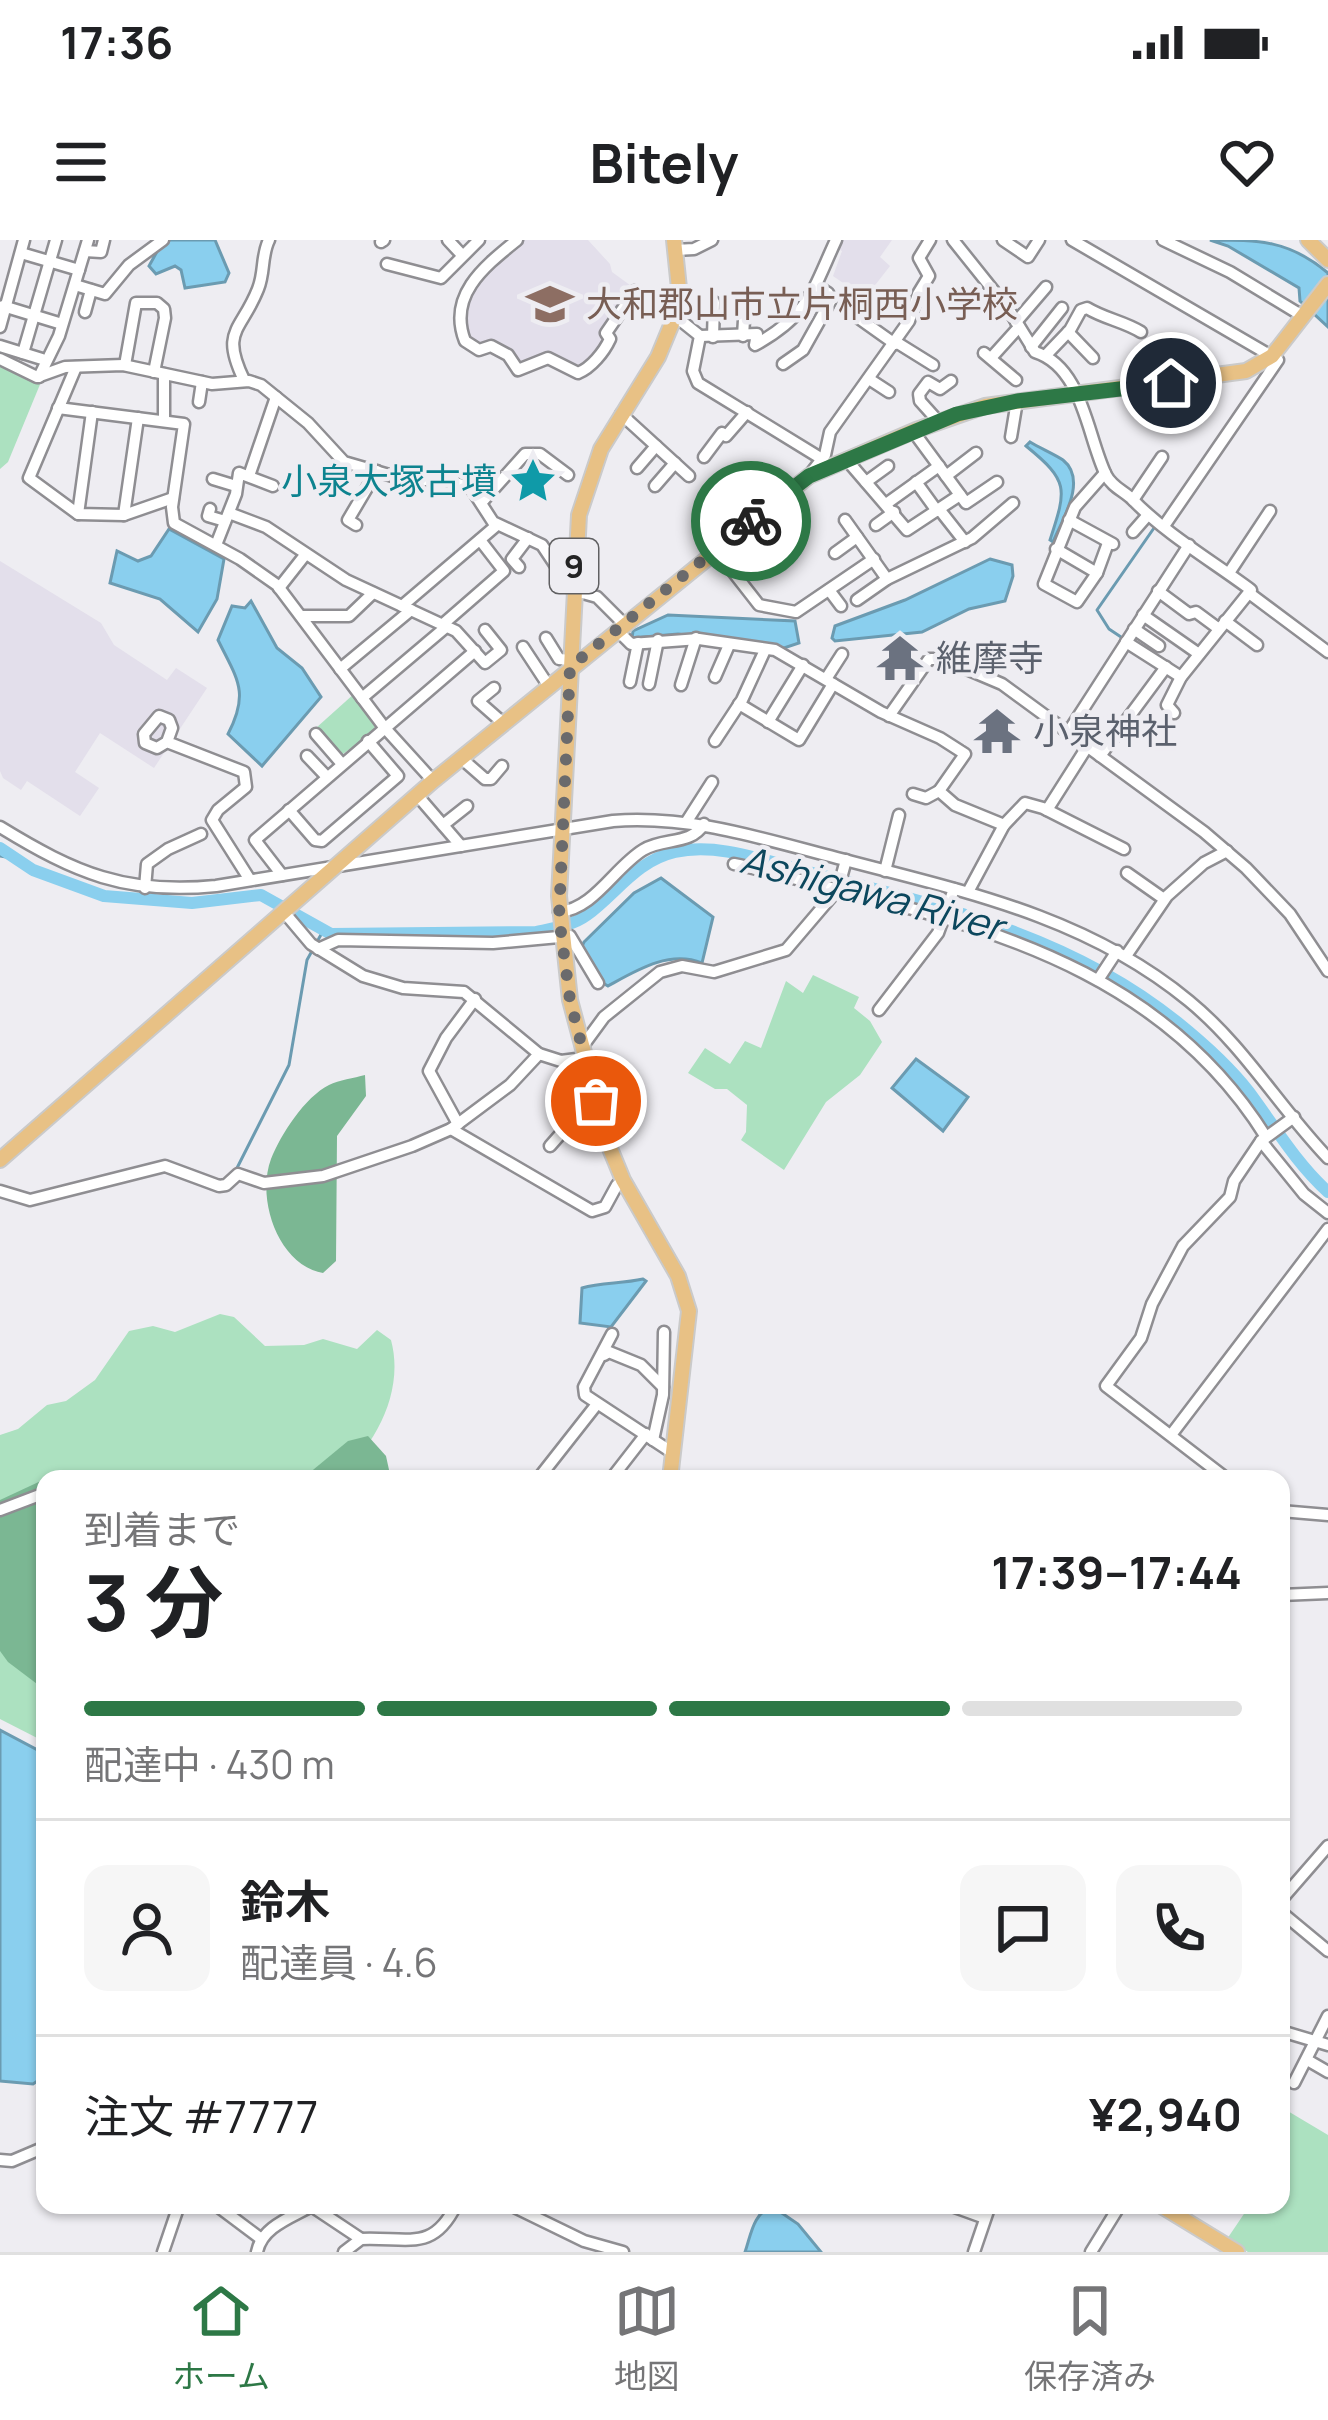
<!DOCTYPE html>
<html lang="ja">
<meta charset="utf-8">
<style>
body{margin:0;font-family:Manrope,"Noto Sans JP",sans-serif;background:#f6f6f6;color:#202124;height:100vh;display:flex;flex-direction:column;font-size:45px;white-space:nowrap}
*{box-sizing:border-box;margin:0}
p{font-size:39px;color:#757577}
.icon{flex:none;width:66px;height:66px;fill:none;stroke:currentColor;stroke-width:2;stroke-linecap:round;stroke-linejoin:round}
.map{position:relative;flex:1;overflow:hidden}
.side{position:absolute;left:36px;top:1230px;width:1254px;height:744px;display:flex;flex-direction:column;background:#fff;border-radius:24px;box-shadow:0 3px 9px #0004}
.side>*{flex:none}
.pin{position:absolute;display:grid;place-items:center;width:102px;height:102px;color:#fff;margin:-51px;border:6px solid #fff;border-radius:50%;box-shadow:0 3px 12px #0007}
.courier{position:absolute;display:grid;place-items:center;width:120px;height:120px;margin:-60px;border:9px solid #2d7846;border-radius:50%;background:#fff;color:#222;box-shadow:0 3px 15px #0007}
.summary em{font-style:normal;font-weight:700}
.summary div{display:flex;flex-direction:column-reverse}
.summary{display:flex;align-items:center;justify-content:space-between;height:204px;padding:0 48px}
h1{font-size:78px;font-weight:700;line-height:90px}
.bar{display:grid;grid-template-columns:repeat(4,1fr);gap:18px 12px;align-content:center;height:144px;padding:0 48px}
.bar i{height:15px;border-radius:9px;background:#e0e0e0}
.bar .active{background:#2d7846}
.bar p{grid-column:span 4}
.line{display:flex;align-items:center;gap:30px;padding:0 48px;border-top:3px solid #e0e0e0}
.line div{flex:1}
.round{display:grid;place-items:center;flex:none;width:126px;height:126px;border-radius:24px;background:#f6f6f6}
.status{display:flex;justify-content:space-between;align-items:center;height:84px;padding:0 60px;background:#fff;direction:ltr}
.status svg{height:33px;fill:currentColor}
header{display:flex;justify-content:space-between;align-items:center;height:156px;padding:0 48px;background:#fff;font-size:54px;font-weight:700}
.tab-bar{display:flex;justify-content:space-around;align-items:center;height:168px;border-top:3px solid #e0e0e0;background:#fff;font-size:33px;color:#757577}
.tab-bar a{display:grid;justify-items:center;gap:6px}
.tab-bar .active{color:#2d7846}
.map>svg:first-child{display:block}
</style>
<div class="status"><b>17:36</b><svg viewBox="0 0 49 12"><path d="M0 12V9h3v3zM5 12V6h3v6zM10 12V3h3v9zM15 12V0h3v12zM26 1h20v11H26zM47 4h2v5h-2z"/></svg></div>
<header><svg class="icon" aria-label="menu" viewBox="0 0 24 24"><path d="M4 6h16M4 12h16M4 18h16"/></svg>Bitely<svg class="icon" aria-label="heart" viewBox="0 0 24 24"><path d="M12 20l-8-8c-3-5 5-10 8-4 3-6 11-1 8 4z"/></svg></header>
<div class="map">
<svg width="1328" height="2012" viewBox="0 0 1328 2012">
<rect width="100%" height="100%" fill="#eeedf2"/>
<g fill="#e3dfeb">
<path d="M521 0H588L610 24 612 32 634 48 608 99 582 129 547 116 525 128 509 115 478 108 466 98 463 64 471 60 468 54 473 43Z"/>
<path d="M841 0H892L880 17 890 26 865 58 833 36 842 11 837 8Z"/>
<path d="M0 321 101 383 114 405 167 440 176 428 207 448 154 528 100 493 75 532 99 548 80 576 27 541 21 550 3 538 0 531Z"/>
</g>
<g fill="#ace1c0">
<path d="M0 124 41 142 8 222 0 229Z"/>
<path d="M355 453 375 484 374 492 340 516 316 488Z"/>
<path d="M813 735 859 757 854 768 870 781 882 802 860 835 826 862 784 930 741 900 746 892 747 865 727 849H715L688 833 705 808 730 824 745 801 761 808 786 741 803 753Z"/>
<path d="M220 1074 234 1077 265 1106 304 1105 323 1099 357 1109 377 1090 391 1100C405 1152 375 1206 337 1239H45V1255L0 1272V1195L18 1189 47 1165 66 1161 95 1140 129 1091 153 1086 175 1092Z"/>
<path d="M0 1380 45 1412V1502L0 1479Z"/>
<path d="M1281 1867 1328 1895V2012H1248L1227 1999 1250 1965H1281Z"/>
</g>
<g fill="#7bb793">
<path d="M365 835 366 856 337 896 336 1021 323 1033C278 1025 256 959 271 919 281 894 305 857 329 845 339 840 354 838 365 835Z"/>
<path d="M368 1196 386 1216 391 1239H302L348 1201Z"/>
<path d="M45 1239V1450L8 1422 0 1411V1260Z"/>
</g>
<g fill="#8acfee" stroke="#6b9bb1" stroke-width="3">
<path d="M169 0H215L229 33 225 42 185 48 181 30 175 26 156 34 149 26 159 8Z"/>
<path d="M1210 0C1259 0 1289 0 1328 33V87L1300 61 1299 48 1228 6Z"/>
<path d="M1030 202C1040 208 1056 215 1063 220 1088 240 1062 280 1053 302L1050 300C1067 248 1069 241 1026 206Z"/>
<path d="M169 289 224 319 217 359 198 392 160 359 110 343 117 311 138 321 151 316Z"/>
<path d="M990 319 1012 325 1013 336 1005 361 969 369 922 392 835 401 832 398 835 386 905 360Z"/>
<path d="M251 361 277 408 302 428 321 457 262 526 228 494C250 452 237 439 218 400L232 366 245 368Z"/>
<path d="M668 375 795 381 799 403 784 408 678 394 632 398 633 391Z"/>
<path d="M661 638 713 677 702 723C669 710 637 730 608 746L601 742 581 709 584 702 634 653Z"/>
<path d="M916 819 968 857 943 891 892 848Z"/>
<path d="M643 1039 646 1041 611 1087 580 1083 582 1048C601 1042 621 1044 643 1039Z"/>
<path d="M0 1490 45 1514V1836L33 1844 0 1841Z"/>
<path d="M773 1967 798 1984 821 2012H745C751 1995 753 1972 773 1967Z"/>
</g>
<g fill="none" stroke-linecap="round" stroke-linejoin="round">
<g stroke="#6b9bb1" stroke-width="3">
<path d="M1124 399 1109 389 1097 370 1154 288"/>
<path d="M0 616 12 618"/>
<path d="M237 928 289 825 307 720 323 691"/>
</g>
<path stroke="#8acfee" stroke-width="12" d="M0 608 33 630 104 656 192 663 261 655 331 694 536 692C553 688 572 686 587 675 617 653 636 621 675 612 719 602 767 622 809 632 940 666 1071 696 1177 782 1203 803 1229 826 1249 852 1275 887 1296 923 1328 952"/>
<defs>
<g id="minor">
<path d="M448 0 462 15"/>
<path d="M517 0C485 26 447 55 465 101L479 110 491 106 508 115 518 130 548 118 578 133C591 128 604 112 610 99L606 93 635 51 677 70"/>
<path d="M953 0 1009 70 1035 112C1083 127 1087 196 1106 235 1112 247 1124 251 1133 260 1166 294 1212 321 1251 350L1181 437 1167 465 1174 473"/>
<path d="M1003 0 1028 17 1039 0"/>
<path d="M1072 0 1278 120 1164 286"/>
<path d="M1163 0 1230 32 1301 75"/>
<path d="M381 2 384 0"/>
<path d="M675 10 694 9 712 0"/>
<path d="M85 11 101 12 104 0"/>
<path d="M21 13 79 30"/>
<path d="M387 24 441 38 479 0"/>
<path d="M75 45 105 54 129 25 163 0"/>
<path d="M863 62 857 77 895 104"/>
<path d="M3 66 62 84"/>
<path d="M85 72 91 50"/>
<path d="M675 76 700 96 693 131 698 143 822 219"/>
<path d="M1016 82 1046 47"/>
<path d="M0 87 24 0"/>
<path d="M1068 92 1093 118"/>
<path d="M700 96 757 94 755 105C809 75 812 52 836 0"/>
<path d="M743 96 745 64"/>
<path d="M713 97 714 62"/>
<path d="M896 102 933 125"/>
<path d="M0 106 42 119"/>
<path d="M1031 107 1062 68"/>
<path d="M23 113 56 0"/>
<path d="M984 113 1016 140"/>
<path d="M1047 114 1070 90 1081 70 1087 68C1105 79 1123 81 1141 92"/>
<path d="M991 118 1019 87"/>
<path d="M0 119 37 137 65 127 123 125 212 144 249 141 261 145 308 183 344 222 410 241 444 239 471 248 493 282 542 305 572 350 597 357 624 384"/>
<path d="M783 124 803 110 831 60 828 53 817 46"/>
<path d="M125 125 136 63H157L164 69 165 78 154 132"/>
<path d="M76 127 29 238 78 274 124 275 173 258"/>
<path d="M164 134V181"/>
<path d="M39 137 59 96 88 0"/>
<path d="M869 139 889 152"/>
<path d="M244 140C220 90 241 92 258 49 265 32 261 16 269 0"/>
<path d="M199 162 202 142"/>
<path d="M58 168 184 184 172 267 174 283 240 319 277 345 384 487 433 541"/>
<path d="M621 174 689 236"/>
<path d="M938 181 920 161 919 154 928 142 940 149 951 141"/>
<path d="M913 191 966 263 997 242"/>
<path d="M1011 197 1017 161"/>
<path d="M704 217 722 193 726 196 747 172"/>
<path d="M846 219 907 290 960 255"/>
<path d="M637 228 656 206"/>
<path d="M811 233 825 215 830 192 909 81 918 54 929 36 919 18 930 0"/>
<path d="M1105 233 1075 267 1044 344 1077 362 1097 333 1108 303"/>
<path d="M249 236 276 157"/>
<path d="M946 236 976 213"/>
<path d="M213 239 236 246"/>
<path d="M866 242 888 226"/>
<path d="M916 242 937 271"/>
<path d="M655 246 675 223"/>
<path d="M716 255 762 312 752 318"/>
<path d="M1133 260 1162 217"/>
<path d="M482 262 525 214H540L568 235"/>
<path d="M886 264 939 226"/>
<path d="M210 269 208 276 225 281"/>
<path d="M939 269 965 302"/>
<path d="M229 273 266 287 346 340 456 391 485 423 501 410 485 390"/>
<path d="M78 274 92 172"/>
<path d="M124 275 138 178"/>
<path d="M757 277 781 307"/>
<path d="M845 280 887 339"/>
<path d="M1069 280 1113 304"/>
<path d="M356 285 348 280 377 231"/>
<path d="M876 285 894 272"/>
<path d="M1133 292 1147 276"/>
<path d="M216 305 236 254 239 233 273 246"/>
<path d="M1056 309 1097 333"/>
<path d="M716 310 759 365 796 372 874 319"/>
<path d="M835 313 857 297"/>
<path d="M519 327 512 319 528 298"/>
<path d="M1229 333 1270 271"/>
<path d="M279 348 305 315"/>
<path d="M829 350 841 366"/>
<path d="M1158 351 1189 374 1196 372 1219 389"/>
<path d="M1249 353 1328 412"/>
<path d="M857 360 887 339 972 298 1013 263"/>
<path d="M402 366 497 285"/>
<path d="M1143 375 1199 414"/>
<path d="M301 376H349L373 353"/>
<path d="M1225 381 1257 405"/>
<path d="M442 385 504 331 480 300"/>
<path d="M1134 389 1159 406"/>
<path d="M617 390 631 404 699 399 775 410 881 472 940 498 965 514 939 551 955 565 1004 585"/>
<path d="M546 398 559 419 570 420"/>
<path d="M1126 402 1181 437"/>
<path d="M523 407 548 445"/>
<path d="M340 429 411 370"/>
<path d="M715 437 729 405"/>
<path d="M826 439 842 414"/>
<path d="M630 442 638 403"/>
<path d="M649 444 658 400"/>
<path d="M681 445 696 398"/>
<path d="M494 448 478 461 503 483"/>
<path d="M362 458 446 387"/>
<path d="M739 464 799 500 833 444"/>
<path d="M889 476 929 419H943L1002 444 1204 592 1246 628 1290 674 1328 731"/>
<path d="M768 482 803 425"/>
<path d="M316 494 342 524"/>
<path d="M1067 494 1189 305"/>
<path d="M715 501 742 460 765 410"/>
<path d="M167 502 172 488 169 480 159 476 144 494 145 503 157 508 167 502 244 532 246 547 218 570 212 580 250 640"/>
<path d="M307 516 327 537"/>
<path d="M1100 516 1166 427"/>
<path d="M461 518 485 539H491L502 526"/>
<path d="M913 554 926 558 939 551"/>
<path d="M417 555 461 606"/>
<path d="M289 570 315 600 322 601 398 536 368 501"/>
<path d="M1047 570 1087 507"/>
<path d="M687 581 712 542"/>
<path d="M443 585 467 566"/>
<path d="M0 587C75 633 126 655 216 646L613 581C691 575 763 599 837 618 963 651 1086 676 1189 761 1244 806 1279 867 1328 918"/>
<path d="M734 624C773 632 812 643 850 653 1015 693 1171 745 1266 897"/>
<path d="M885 631 899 575"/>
<path d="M1127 633 1164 659"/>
<path d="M282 635 255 600 475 411"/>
<path d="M145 648 147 624 168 609 201 594"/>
<path d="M968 652 1004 585 1025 563 1043 568 1124 609"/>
<path d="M284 672 311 704 363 736 403 748 464 752 539 814 561 821 584 818"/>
<path d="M559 672C594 669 614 628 643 610 664 597 690 606 704 584"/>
<path d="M318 709 338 700 493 703 570 696 598 743"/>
<path d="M1126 716 1167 656 1204 623 1227 611"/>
<path d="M1098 740 1117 711"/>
<path d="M879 770 938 693 954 649"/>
<path d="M582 807 604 777 660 732 682 726 714 732 786 710 838 649 846 620"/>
<path d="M458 884 429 831 446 798 475 759"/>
<path d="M451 889 592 971 605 967 617 945"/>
<path d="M1261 901 1304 954 1328 973"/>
<path d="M550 906 580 872 596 861"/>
<path d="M0 951 30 960 165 926 219 946 226 945 238 934 264 943 323 936 412 906 451 889 510 845 539 814"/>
<path d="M612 1094 584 1147 585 1155 673 1213"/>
<path d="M604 1115 609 1112 641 1125 663 1147"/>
<path d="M1171 1195 1328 989"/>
<path d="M653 1200 663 1155 664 1092"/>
<path d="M538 1239 597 1164"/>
<path d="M611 1239 646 1194"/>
<path d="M1227 1239 1106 1146 1141 1098 1152 1064 1183 1006 1230 957 1234 941 1261 901 1294 877"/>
<path d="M0 1270 45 1253"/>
<path d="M1281 1271 1328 1275"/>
<path d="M1281 1355 1328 1353"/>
<path d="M1281 1660 1328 1606"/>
<path d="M1281 1672 1328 1711"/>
<path d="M1281 1791 1328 1805"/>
<path d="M1309 1821 1328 1832"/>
<path d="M1294 1843 1328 1776"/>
<path d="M0 1920 12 1921 45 1907"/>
<path d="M216 1965 260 1998"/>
<path d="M510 1965 584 2001 623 2012"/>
<path d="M949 1965 985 1978"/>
<path d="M313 1967 361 1999"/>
<path d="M163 2012 179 1965"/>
<path d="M257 2012C262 1986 293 1977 313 1965"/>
<path d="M344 2012 361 1999C409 1997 433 2012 456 1965"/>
<path d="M974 2012 990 1965"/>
<path d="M1091 2012 1120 1965"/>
</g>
<g id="major">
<path d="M1308 0 1328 20"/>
<path d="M0 920 433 541 809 236 916 190 985 166 1246 131 1272 116 1328 44"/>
<path d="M670 1239 689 1071 678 1036 623 940 609 906 570 760 559 656 579 275 601 209 658 117 675 76 680 58 674 0"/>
<path d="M1160 1965 1237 2012"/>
</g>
</defs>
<use href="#minor" stroke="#8f8e92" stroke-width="15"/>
<use href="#major" stroke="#cacaca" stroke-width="18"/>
<use href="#minor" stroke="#fff" stroke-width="10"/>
<use href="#major" stroke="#e8c185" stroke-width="14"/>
</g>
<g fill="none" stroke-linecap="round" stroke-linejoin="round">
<path stroke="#6a6a6c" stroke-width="12" stroke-dasharray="0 21.6" d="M596 861 570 760 559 677 570 427 751 281"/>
<path stroke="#2d7846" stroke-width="15" d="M751 281 809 236 957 174 1017 161 1171 143"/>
</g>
<defs>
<symbol id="school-bare" viewBox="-9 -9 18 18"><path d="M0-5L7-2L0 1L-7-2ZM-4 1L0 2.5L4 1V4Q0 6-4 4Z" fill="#8d6e63" stroke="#eeedf2" stroke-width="2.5" paint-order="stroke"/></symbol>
<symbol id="sight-bare" viewBox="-9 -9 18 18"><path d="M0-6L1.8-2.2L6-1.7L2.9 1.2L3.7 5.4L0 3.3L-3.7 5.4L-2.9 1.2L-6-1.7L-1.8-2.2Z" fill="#0f9aa8" stroke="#eeedf2" stroke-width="2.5" paint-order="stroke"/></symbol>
<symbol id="temple-bare" viewBox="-9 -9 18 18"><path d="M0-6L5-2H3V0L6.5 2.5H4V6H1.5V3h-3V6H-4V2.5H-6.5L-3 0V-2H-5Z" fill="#6b7280" stroke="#eeedf2" stroke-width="2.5" paint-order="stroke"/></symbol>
</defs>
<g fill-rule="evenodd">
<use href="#school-bare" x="517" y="31" width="66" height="66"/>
<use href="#sight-bare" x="500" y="208" width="66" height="66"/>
<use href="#temple-bare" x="867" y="385" width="66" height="66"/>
<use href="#temple-bare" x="964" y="458" width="66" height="66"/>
</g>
<g text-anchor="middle" stroke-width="9" stroke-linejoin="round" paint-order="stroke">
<rect fill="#eeedf2" stroke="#606062" stroke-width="3" x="550" y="299" width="48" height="54" rx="9"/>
<g font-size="33" font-weight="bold" fill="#232324">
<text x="574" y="338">9</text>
</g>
<g font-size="36" fill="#785e54" stroke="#eeedf2" text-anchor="start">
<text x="586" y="77">大和郡山市立片桐西小学校</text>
</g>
<g font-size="36" fill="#0d838f" stroke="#eeedf2" text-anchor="end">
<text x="497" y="254">小泉大塚古墳</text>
</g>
<g font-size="36" fill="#5b616d" stroke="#eeedf2" text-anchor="start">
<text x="936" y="431">維摩寺</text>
<text x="1033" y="504">小泉神社</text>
</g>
<g font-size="39" font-style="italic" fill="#0c475d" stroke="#eeedf2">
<text transform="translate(872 653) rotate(15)" y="14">Ashigawa River</text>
</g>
</g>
</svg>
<div class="pin" style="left:596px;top:861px;background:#ea580c"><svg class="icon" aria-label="bag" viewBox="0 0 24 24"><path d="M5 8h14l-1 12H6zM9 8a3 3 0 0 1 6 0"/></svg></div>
<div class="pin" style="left:1171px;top:143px;background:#1f2937"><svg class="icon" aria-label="home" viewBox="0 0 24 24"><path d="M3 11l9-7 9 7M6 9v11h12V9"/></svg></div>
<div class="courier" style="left:751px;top:281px"><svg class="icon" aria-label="bike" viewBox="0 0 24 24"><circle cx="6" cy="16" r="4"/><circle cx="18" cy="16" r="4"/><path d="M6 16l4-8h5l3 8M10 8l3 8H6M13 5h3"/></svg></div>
<section class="side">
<div class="summary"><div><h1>3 分</h1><p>到着まで</p></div><em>17:39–17:44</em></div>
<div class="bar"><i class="active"></i><i class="active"></i><i class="active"></i><i></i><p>配達中 · 430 m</p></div>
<div class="line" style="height:216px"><a class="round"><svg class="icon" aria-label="person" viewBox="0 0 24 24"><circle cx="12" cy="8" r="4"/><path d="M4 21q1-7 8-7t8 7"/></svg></a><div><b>鈴木</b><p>配達員 · 4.6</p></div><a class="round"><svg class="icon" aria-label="chat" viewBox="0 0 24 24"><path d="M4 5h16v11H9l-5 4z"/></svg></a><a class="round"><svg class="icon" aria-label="phone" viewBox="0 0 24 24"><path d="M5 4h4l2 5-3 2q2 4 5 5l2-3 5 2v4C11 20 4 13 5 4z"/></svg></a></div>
<div class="line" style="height:156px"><div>注文 #7777</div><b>¥2,940</b></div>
</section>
</div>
<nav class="tab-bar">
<a class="active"><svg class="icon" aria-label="home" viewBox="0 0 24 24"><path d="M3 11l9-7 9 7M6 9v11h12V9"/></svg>ホーム</a>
<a><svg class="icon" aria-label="map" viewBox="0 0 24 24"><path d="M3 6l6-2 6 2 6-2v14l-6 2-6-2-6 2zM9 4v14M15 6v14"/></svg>地図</a>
<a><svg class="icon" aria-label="saved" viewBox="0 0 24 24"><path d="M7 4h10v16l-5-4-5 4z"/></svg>保存済み</a>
</nav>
